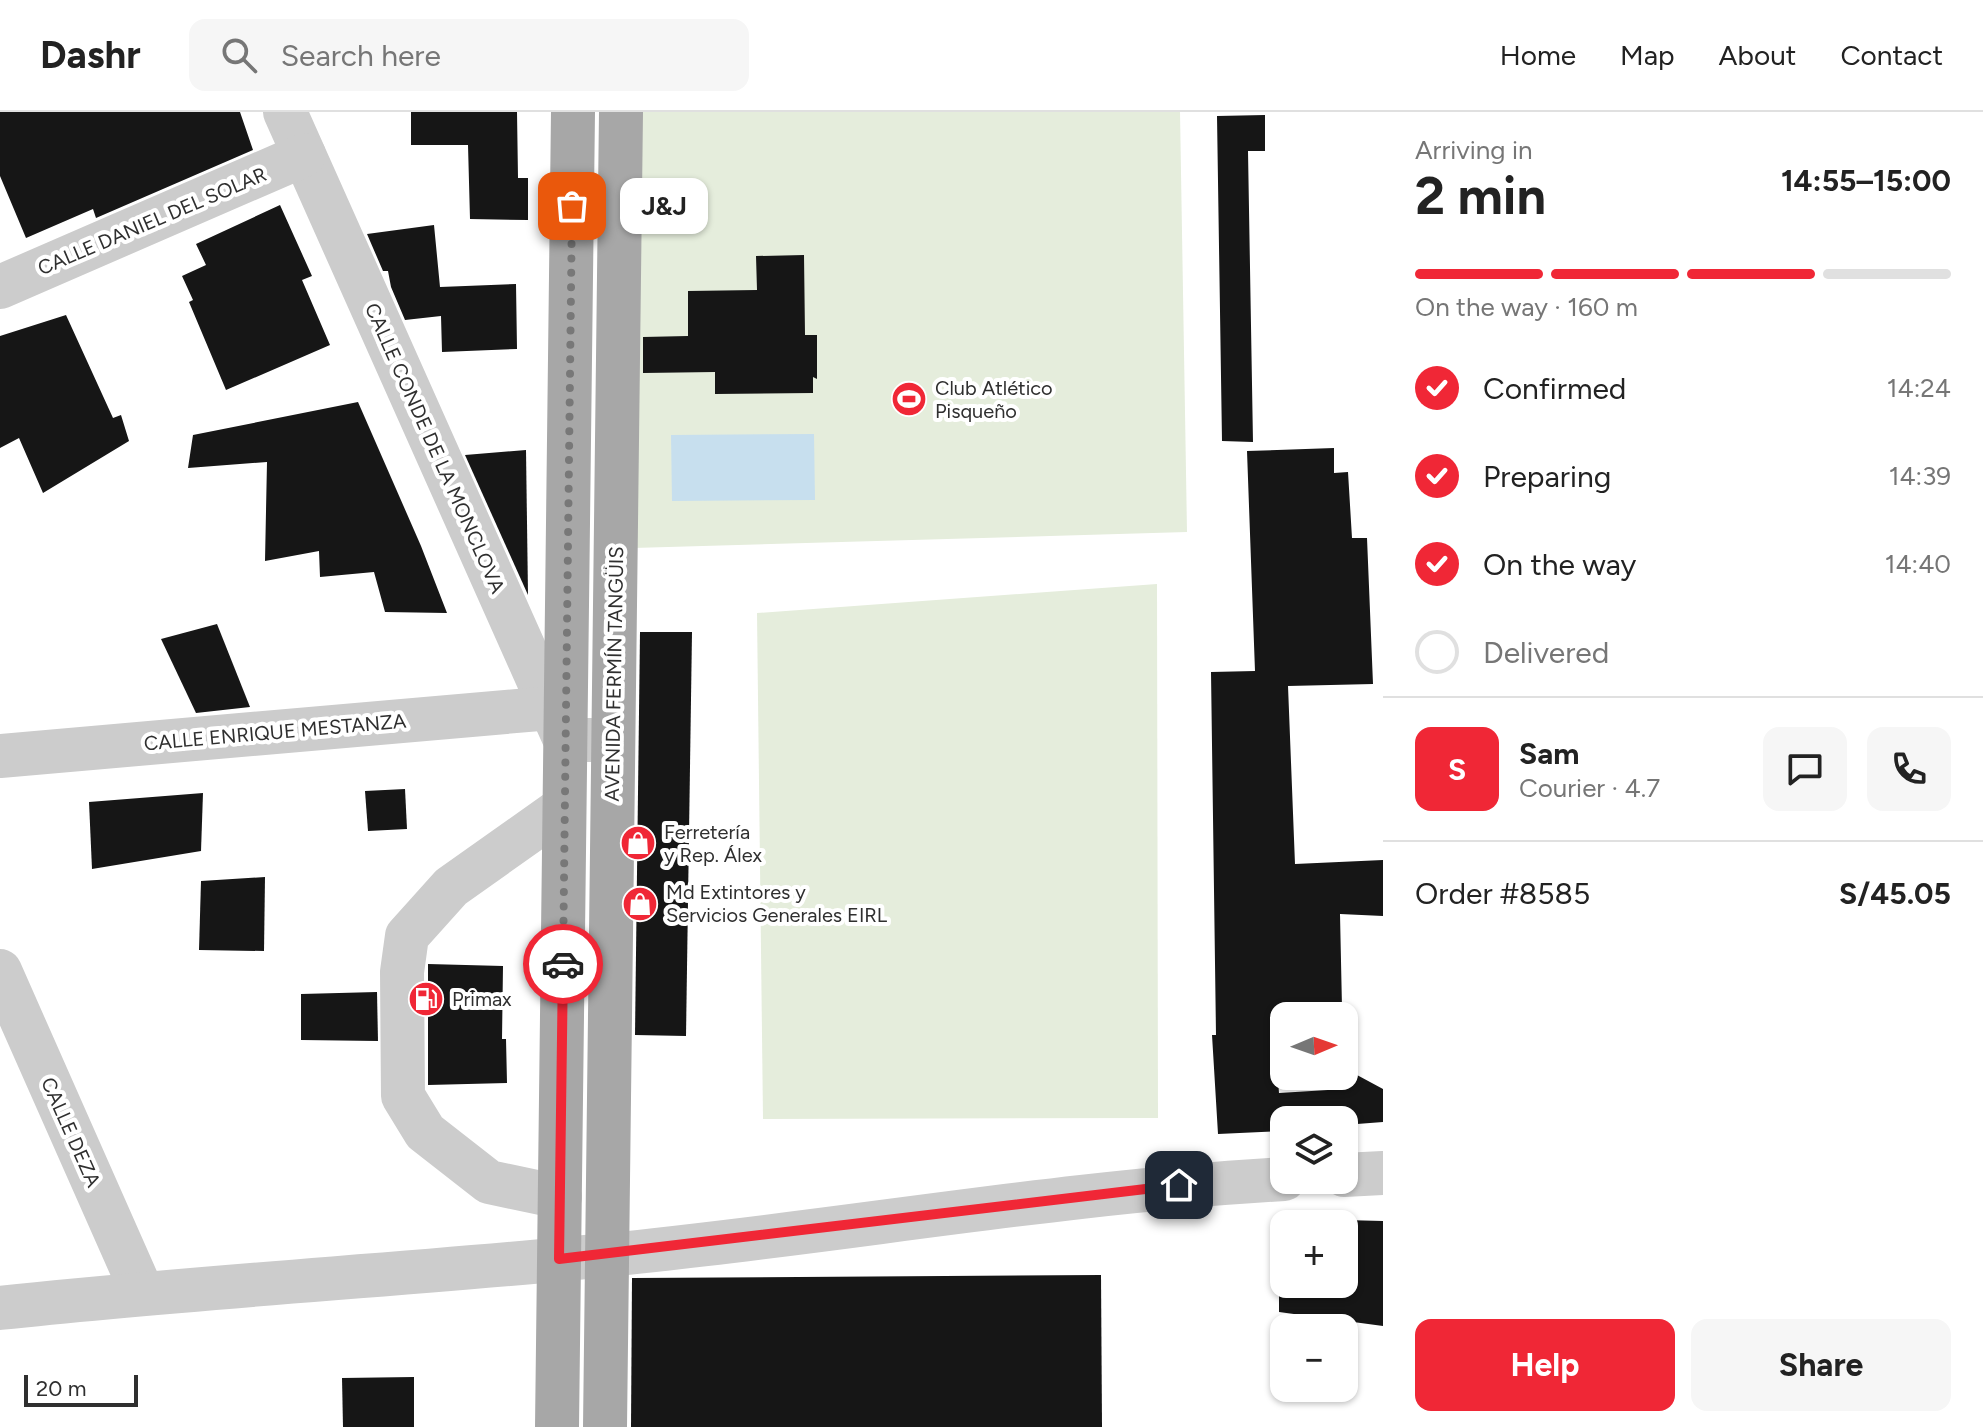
<!DOCTYPE html>
<meta charset="utf-8">
<style>
body{margin:0;font-family:Figtree,sans-serif;background:#f6f6f6;color:#222;height:100vh;display:flex;flex-direction:column;font-size:30px;white-space:nowrap}
*{box-sizing:border-box;margin:0}
p{font-size:26px;color:#767676}
.icon{flex:none;width:44px;height:44px;fill:none;stroke:currentColor;stroke-width:2;stroke-linecap:round;stroke-linejoin:round}
.map{position:relative;flex:1;overflow:hidden}
.panel{display:flex;flex-direction:column;background:#fff;width:600px}
.panel>*{flex:none}
.needle{width:52px;rotate:88deg}
.buttons{position:absolute;left:1270px;top:890px;display:grid;gap:16px}
.buttons a{display:grid;place-items:center;width:88px;height:88px;border-radius:16px;background:#fff;box-shadow:0 2px 6px #0004;font-size:40px}
.scale{position:absolute;left:24px;bottom:20px;width:114px;box-sizing:border-box;padding-left:8px;border:4px solid #2f2f2f;border-top:0;font-size:22px;line-height:28px;white-space:nowrap;color:#2f2f2f;-webkit-text-stroke:6px #fff;paint-order:stroke}
.pin{position:absolute;display:grid;place-items:center;width:68px;height:68px;color:#fff;margin:-34px;border-radius:16px;box-shadow:0 4px 12px #0006}
.courier{position:absolute;display:grid;place-items:center;width:80px;height:80px;margin:-40px;border:6px solid #f02736;border-radius:50%;background:#fff;color:#222;box-shadow:0 2px 10px #0007}
.bubble{position:absolute;height:56px;border-radius:16px;background:#fff;box-shadow:0 2px 6px #0004;font-size:26px;font-weight:700;line-height:56px;text-align:center}
.overview em{font-style:normal;font-weight:700}
.overview div{display:flex;flex-direction:column-reverse}
.overview{display:flex;align-items:center;justify-content:space-between;height:136px;padding:0 32px}
h1{font-size:52px;font-weight:700;line-height:60px}
.bar{display:grid;grid-template-columns:repeat(4,1fr);gap:12px 8px;align-content:center;height:96px;padding:0 32px}
.bar i{height:10px;border-radius:6px;background:#e0e0e0}
.bar .on{background:#f02736}
.bar p{grid-column:span 4}
.line{display:flex;align-items:center;gap:20px;padding:0 32px;border-top:2px solid #e0e0e0}
.line div{flex:1}
.round{display:grid;place-items:center;flex:none;width:84px;height:84px;border-radius:16px;background:#f6f6f6}
ol{padding:0 32px;list-style:none}
li{display:flex;align-items:center;gap:24px;height:88px}
li p{margin-inline-start:auto}
li .icon{padding:8px;border-radius:50%;background:#f02736;color:#fff;stroke-width:4}
li:last-child{color:#767676}
li i{width:44px;height:44px;border:4px solid #e0e0e0;border-radius:50%}
.primary-button{display:flex;gap:16px;margin-top:auto;padding:16px 32px}
.primary-button a{flex:1;height:92px;border-radius:16px;background:#f02736;color:#fff;font-size:32px;font-weight:700;line-height:92px;text-align:center}
.primary-button a+a{background:#f6f6f6;color:#222}
header{display:flex;align-items:center;gap:48px;box-sizing:border-box;height:112px;padding:0 40px;background:#fff;border-bottom:2px solid #e0e0e0}
header strong{font-size:38px}
nav{display:flex;gap:44px;margin-inline-start:auto;font-size:28px}
.search{width:560px;height:72px;background:#f6f6f6;display:flex;align-items:center;gap:20px;box-sizing:border-box;padding:0 28px;border-radius:16px;color:#767676;font-size:30px}
main{display:flex;flex:1;min-height:0}
.map>svg:first-child{display:block}
</style>
<header>
<strong>Dashr</strong>
<div class="search"><svg class="icon" aria-label="search" viewBox="0 0 24 24"><circle cx="10" cy="10" r="6"/><path d="M15 15l6 6"/></svg>Search here</div>
<nav><a>Home</a><a>Map</a><a>About</a><a>Contact</a></nav>
</header>
<main>
<div class="map">
<svg width="1383" height="1315" viewBox="0 0 1383 1315">
<rect width="100%" height="100%" fill="#fff"/>
<g fill="#e5eddc">
<path d="M638 0H1180L1187 420 633 436Z"/>
<path d="M1157 472 1158 1006 763 1007 757 501Z"/>
</g>
<path fill="#c7dfee" d="M814 322 815 388 672 389 671 323Z"/>
<g fill="#161616">
<path d="M0 0H240L253 38 96 106 93 97 26 126 0 64Z"/>
<path d="M411 0H517L518 66H528V108L470 107 468 33H411Z"/>
<path d="M1265 3V39H1248L1253 330 1222 329 1217 4Z"/>
<path d="M280 93 312 164 302 168 330 233 226 278 189 190 193 188 182 164 206 153 196 132Z"/>
<path d="M434 113 440 175 516 172 517 237 442 240 441 204 405 208 391 175 388 159H383L367 122Z"/>
<path d="M804 143 805 223H817V267L813 265V281L715 282V260L643 261V225L688 224V179L757 178 756 144Z"/>
<path d="M66 203 113 306 121 303 129 329 43 381 19 326 0 336V224Z"/>
<path d="M358 290 421 434 447 501 385 500 374 460 320 465 319 439 265 449 267 350 188 356 193 323Z"/>
<path d="M1334 336V361L1348 360 1352 426H1367L1373 572 1288 574 1295 752 1383 748V804L1340 802 1342 896 1273 899 1279 981 1344 977V956L1383 977V1010L1344 1013V1008H1280L1281 1019 1218 1022 1212 923H1216L1211 560 1255 559 1247 339Z"/>
<path d="M526 338 528 483 465 343Z"/>
<path d="M217 512 250 595 196 601 161 527Z"/>
<path d="M640 520H692L686 924 635 923Z"/>
<path d="M405 677 407 717 368 719 365 679Z"/>
<path d="M203 681 201 739 92 757 89 690Z"/>
<path d="M265 765 264 839 199 838 201 769Z"/>
<path d="M428 852 503 854 502 927H506L507 971 428 973Z"/>
<path d="M377 880 378 929 301 928V882Z"/>
<path d="M1344 1108 1383 1109V1214L1279 1200V1172H1344Z"/>
<path d="M1101 1163 1102 1315H631L632 1166Z"/>
<path d="M414 1265V1315H343L342 1266Z"/>
</g>
<g fill="none" stroke-linecap="round" stroke-linejoin="round">
<g stroke="#ccc" stroke-width="44">
<path d="M285 0 565 628H613"/>
<path d="M0 175 304 43"/>
<path d="M0 644 551 596"/>
<path d="M0 859 142 1180"/>
<path d="M1344 1063 1383 1061"/>
<path d="M560 1085 489 1070 425 1020 403 984 402 860 407 824 451 775 564 695"/>
<path d="M0 1196C202 1174 405 1163 607 1143 833 1121 1057 1080 1284 1067"/>
</g>
<g stroke="#a7a7a7" stroke-width="44">
<path d="M557 1315 573 0"/>
<path d="M605 1315 621 0"/>
</g>
</g>
<g fill="none" stroke-linecap="round" stroke-linejoin="round">
<path stroke="#787878" stroke-width="8" stroke-dasharray="0 14.4" d="M563 852 572 94"/>
<path stroke="#f02736" stroke-width="10" d="M563 852 559 1147 1179 1073"/>
</g>
<defs>
<symbol id="stadium-disc" viewBox="-11 -11 22 22"><circle r="9.5" fill="#f02736" stroke="#fff"/><path d="M0-5a6.5 5 0 1 0 0 10a6.5 5 0 1 0 0-10ZM-3.5-1.8h7v3.6h-7Z" fill="#fff"/></symbol>
<symbol id="shop-disc" viewBox="-11 -11 22 22"><circle r="9.5" fill="#f02736" stroke="#fff"/><path d="M-5-2.5h2.3a2.7 3.5 0 0 1 5.4 0H5L5.5 6h-11ZM-1.5-2.5h3a1.5 2.3 0 0 0-3 0Z" fill="#fff"/></symbol>
<symbol id="fuel-disc" viewBox="-11 -11 22 22"><circle r="9.5" fill="#f02736" stroke="#fff"/><path d="M-5.5-6h7V0h2V4h1.3V-2.5L3-4.5l.8-.8L6-3V5H2.5V1h-1V6h-7ZM-4.2-4.7v3.2H.2V-4.7Z" fill="#fff"/></symbol>
</defs>
<g fill-rule="evenodd">
<use href="#stadium-disc" x="889" y="267" width="40" height="40"/>
<use href="#shop-disc" x="618" y="711" width="40" height="40"/>
<use href="#shop-disc" x="620" y="772" width="40" height="40"/>
<use href="#fuel-disc" x="406" y="867" width="40" height="40"/>
</g>
<g text-anchor="middle" stroke-width="8" stroke-linejoin="round" paint-order="stroke">
<g font-size="20" fill="#2f2f2f" stroke="#fff">
<text transform="translate(152 109) rotate(-23)" y="7">CALLE DANIEL DEL SOLAR</text>
<text transform="translate(435 336) rotate(66)" y="7">CALLE CONDE DE LA MONCLOVA</text>
<text transform="translate(614 562) rotate(-89)" y="7">AVENIDA FERMÍN TANGÜIS</text>
<text transform="translate(275 620) rotate(-5)" y="7">CALLE ENRIQUE MESTANZA</text>
<text transform="translate(71 1020) rotate(66)" y="7">CALLE DEZA</text>
</g>
<g font-size="20" fill="#2f2f2f" stroke="#fff" text-anchor="start">
<text x="935" y="283">Club Atlético<tspan x="935" dy="23">Pisqueño</tspan></text>
<text x="664" y="727">Ferretería<tspan x="664" dy="23">y Rep. Álex</tspan></text>
<text x="666" y="787">Md Extintores y<tspan x="666" dy="23">Servicios Generales EIRL</tspan></text>
<text x="452" y="894">Primax</text>
</g>
</g>
</svg>
<div class="buttons">
<a><svg class="needle" viewBox="-14 -14 28 28"><path d="M0-13l5 13h-10z" fill="#e53935"/><path d="M0 13l5-13h-10z" fill="#767676"/></svg></a>
<a><svg class="icon" aria-label="layers" viewBox="0 0 24 24"><path d="M12 4l9 5-9 5-9-5zM3 14l9 5 9-5"/></svg></a>
<a>+</a>
<a>−</a>
</div>
<div class="scale">20 m</div>
<div class="pin" style="left:572px;top:94px;background:#ea580c"><svg class="icon" aria-label="bag" viewBox="0 0 24 24"><path d="M5 8h14l-1 12H6zM9 8a3 3 0 0 1 6 0"/></svg></div>
<div class="pin" style="left:1179px;top:1073px;background:#1f2937"><svg class="icon" aria-label="home" viewBox="0 0 24 24"><path d="M3 11l9-7 9 7M6 9v11h12V9"/></svg></div>
<div class="courier" style="left:563px;top:852px"><svg class="icon" aria-label="car" viewBox="0 0 24 24"><path d="M5 17H2v-5l4-1 3-4h7l3 4 3 1v5h-3M9 17h6M6 11h13"/><circle cx="7" cy="17" r="2"/><circle cx="17" cy="17" r="2"/></svg></div>
<div class="bubble" style="left:620px;top:66px;width:88px">J&amp;J</div>
</div>
<section class="panel">
<div class="overview"><div><h1>2 min</h1><p>Arriving in</p></div><em>14:55–15:00</em></div>
<div class="bar"><i class="on"></i><i class="on"></i><i class="on"></i><i></i><p>On the way · 160 m</p></div>
<ol>
<li><svg class="icon" aria-label="check" viewBox="0 0 24 24"><path d="M5 12l5 5 9-10"/></svg>Confirmed<p>14:24</p></li>
<li><svg class="icon" aria-label="check" viewBox="0 0 24 24"><path d="M5 12l5 5 9-10"/></svg>Preparing<p>14:39</p></li>
<li><svg class="icon" aria-label="check" viewBox="0 0 24 24"><path d="M5 12l5 5 9-10"/></svg>On the way<p>14:40</p></li>
<li><i></i>Delivered</li>
</ol>
<div class="line" style="height:144px"><b class="round" style="background:#f02736;color:#fff">S</b><div><b>Sam</b><p>Courier · 4.7</p></div><a class="round"><svg class="icon" aria-label="chat" viewBox="0 0 24 24"><path d="M4 5h16v11H9l-5 4z"/></svg></a><a class="round"><svg class="icon" aria-label="phone" viewBox="0 0 24 24"><path d="M5 4h4l2 5-3 2q2 4 5 5l2-3 5 2v4C11 20 4 13 5 4z"/></svg></a></div>
<div class="line" style="height:104px"><div>Order #8585</div><b>S/45.05</b></div>
<div class="primary-button"><a>Help</a><a>Share</a></div>
</section>
</main>
